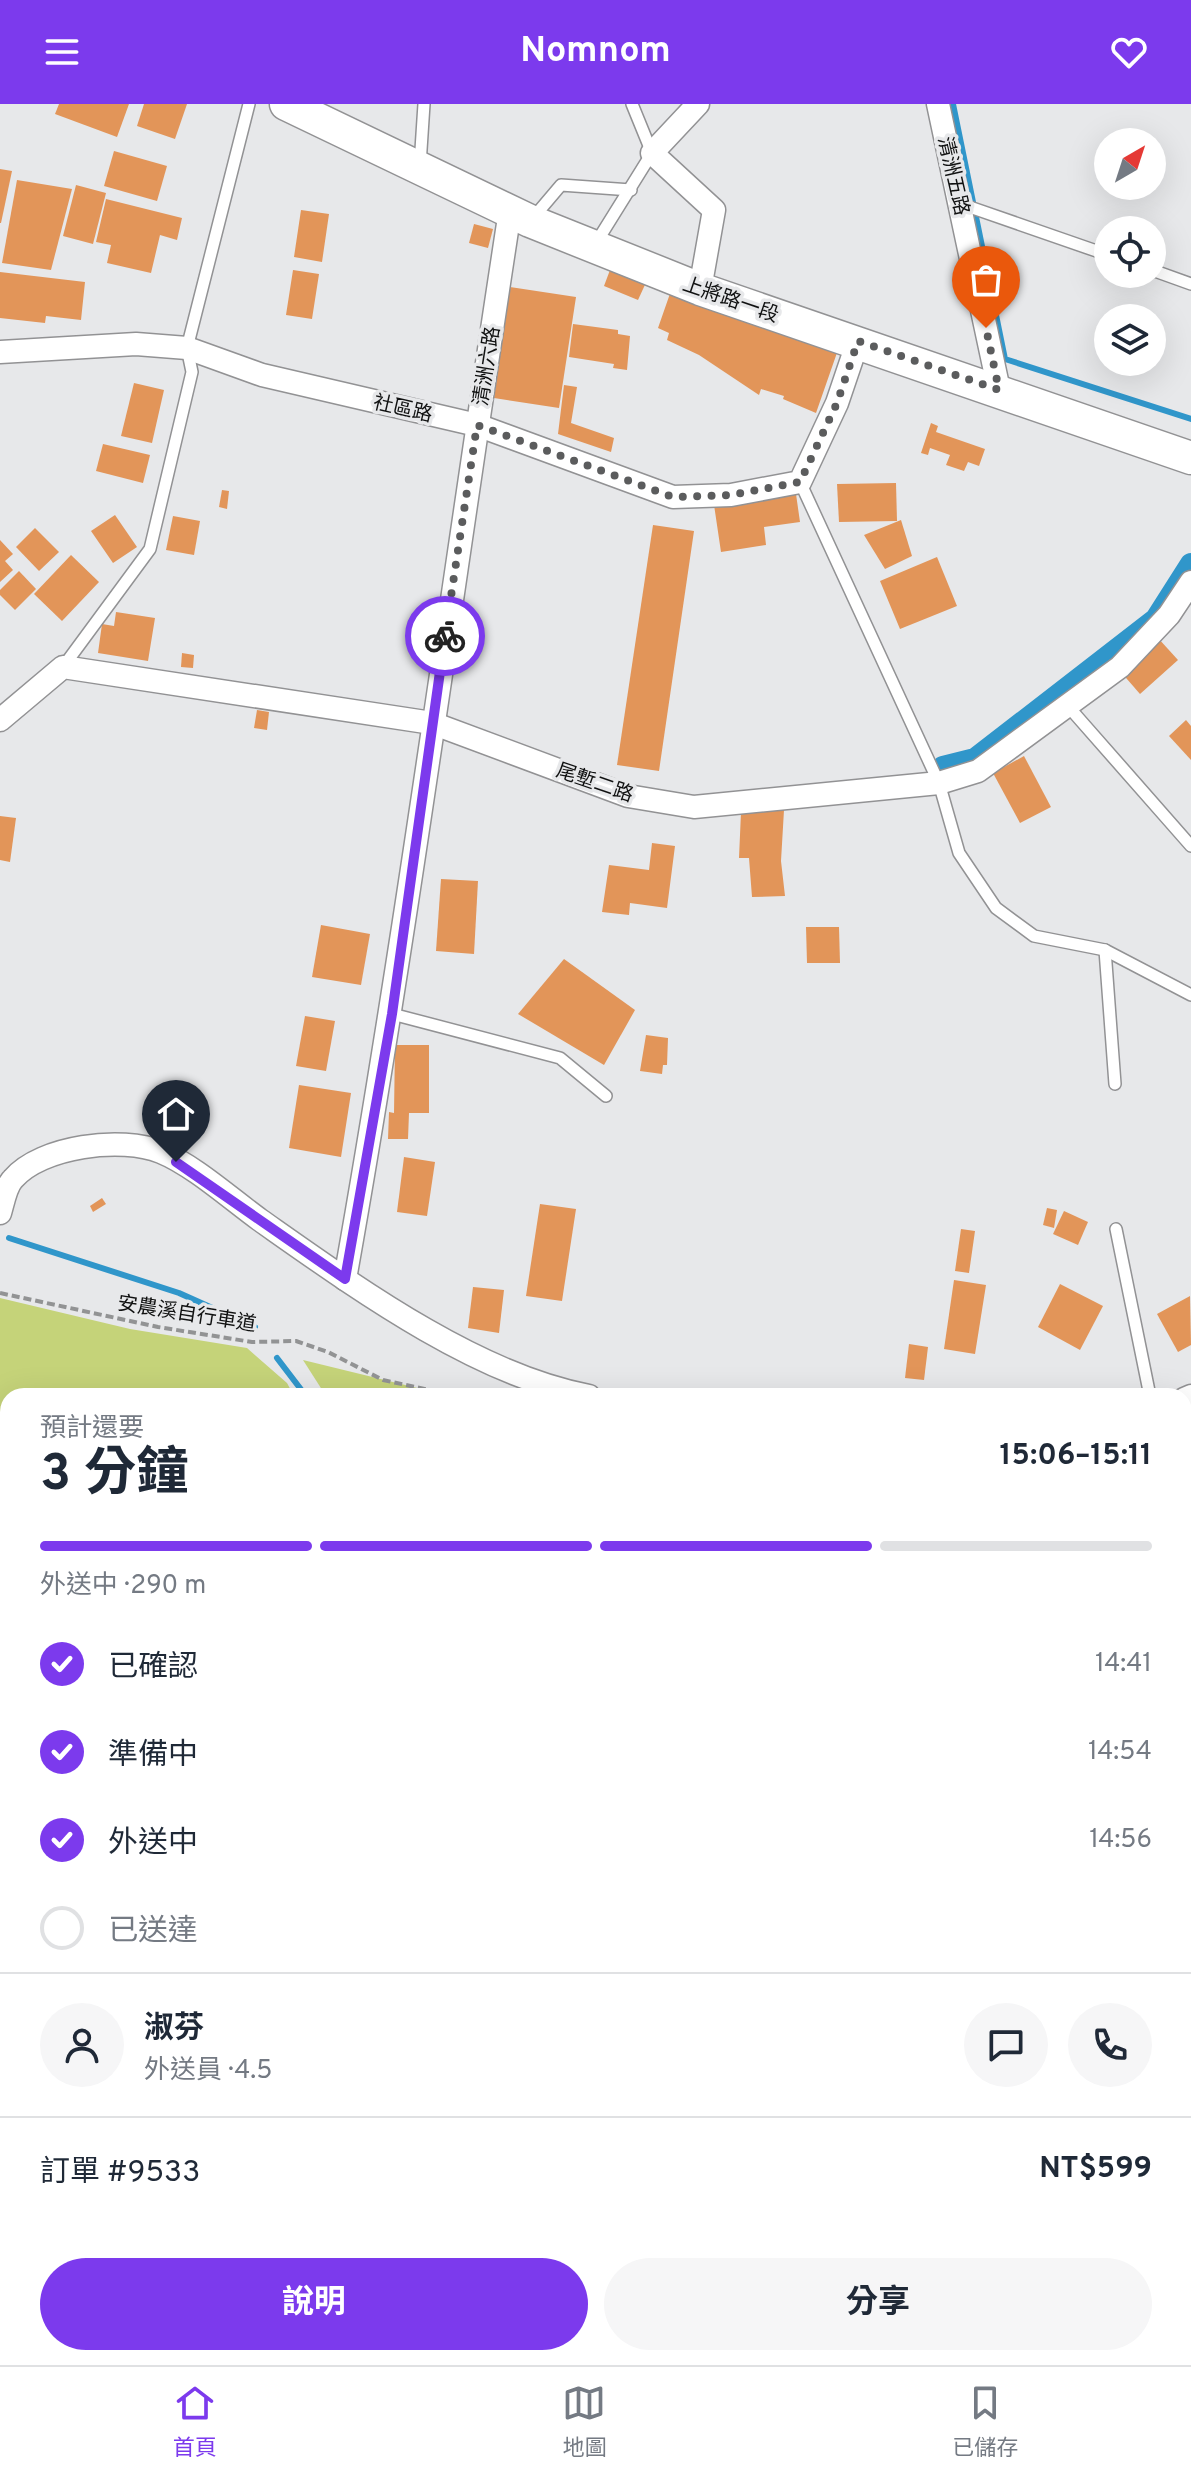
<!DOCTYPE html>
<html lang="zh-TW">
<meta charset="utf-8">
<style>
body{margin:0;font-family:Overpass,"Noto Sans TC",sans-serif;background:#f6f6f7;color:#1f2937;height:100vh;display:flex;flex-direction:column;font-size:30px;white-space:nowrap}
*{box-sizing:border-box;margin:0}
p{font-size:26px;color:#747a83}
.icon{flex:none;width:44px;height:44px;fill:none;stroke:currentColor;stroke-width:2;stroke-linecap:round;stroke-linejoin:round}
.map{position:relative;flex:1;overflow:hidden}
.sheet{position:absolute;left:0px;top:1284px;width:1192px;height:978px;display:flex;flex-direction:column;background:#fff;border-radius:24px 24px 0 0;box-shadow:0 8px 32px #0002}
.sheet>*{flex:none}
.needle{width:52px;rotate:39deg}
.tools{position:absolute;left:1094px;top:24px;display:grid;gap:16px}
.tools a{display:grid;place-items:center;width:72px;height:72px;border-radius:50%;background:#fff;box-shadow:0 8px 32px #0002;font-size:40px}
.pin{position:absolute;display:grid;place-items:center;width:68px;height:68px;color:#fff;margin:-82px -34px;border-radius:50% 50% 50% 0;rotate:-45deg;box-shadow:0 0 8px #0007}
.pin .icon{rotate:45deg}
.courier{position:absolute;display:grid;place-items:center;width:80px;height:80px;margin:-40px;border:6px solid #7c3aed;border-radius:50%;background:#fff;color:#222;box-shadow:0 2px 10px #0007}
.overview em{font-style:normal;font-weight:700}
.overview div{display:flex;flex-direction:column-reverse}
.overview{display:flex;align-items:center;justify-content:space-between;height:136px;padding:0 40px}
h1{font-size:52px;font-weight:700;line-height:60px}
.bar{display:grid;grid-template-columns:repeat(4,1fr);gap:12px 8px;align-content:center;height:96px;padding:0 40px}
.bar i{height:10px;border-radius:6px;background:#e0e1e3}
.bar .current{background:#7c3aed}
.bar p{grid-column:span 4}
.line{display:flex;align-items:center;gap:20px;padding:0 40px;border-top:2px solid #e0e1e3}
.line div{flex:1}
.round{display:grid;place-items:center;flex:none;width:84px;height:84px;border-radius:42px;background:#f6f6f7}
ol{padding:0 40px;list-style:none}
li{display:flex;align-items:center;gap:24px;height:88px}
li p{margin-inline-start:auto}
li .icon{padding:8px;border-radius:50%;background:#7c3aed;color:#fff;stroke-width:4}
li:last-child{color:#747a83}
li i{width:44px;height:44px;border:4px solid #e0e1e3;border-radius:50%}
.action{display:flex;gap:16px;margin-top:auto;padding:16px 40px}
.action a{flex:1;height:92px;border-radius:48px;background:#7c3aed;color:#fff;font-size:32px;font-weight:700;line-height:92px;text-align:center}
.action a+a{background:#f6f6f7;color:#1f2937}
header{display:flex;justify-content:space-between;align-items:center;height:104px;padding:0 40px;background:#7c3aed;color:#fff;font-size:36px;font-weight:700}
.tabs{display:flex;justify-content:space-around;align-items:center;height:112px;border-top:2px solid #e0e1e3;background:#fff;font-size:22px;color:#747a83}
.tabs a{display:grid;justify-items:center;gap:4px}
.tabs .current{color:#7c3aed}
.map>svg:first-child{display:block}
</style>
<header><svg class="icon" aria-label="menu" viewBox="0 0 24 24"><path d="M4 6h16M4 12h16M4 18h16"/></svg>Nomnom<svg class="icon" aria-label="heart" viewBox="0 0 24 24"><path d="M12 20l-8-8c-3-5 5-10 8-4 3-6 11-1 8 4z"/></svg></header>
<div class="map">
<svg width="1191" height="2261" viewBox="0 0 1191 2261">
<rect width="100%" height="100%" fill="#e7e8ea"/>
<g fill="#c5d379">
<path d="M0 1194 130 1225 247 1244 287 1279 294 1292H8V1337L0 1335Z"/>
<path d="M303 1256 450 1292H326Z"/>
<path d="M1191 1348V1575H1184V1350Z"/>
<path d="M0 1424 8 1426V1514L0 1512Z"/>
</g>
<path fill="#a6b456" d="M1191 1848V2261H1085L1086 2254H1184V1861Z"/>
<g fill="#3096ca">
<path d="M0 1335 8 1337V1426L0 1424Z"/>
<path d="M1184 1575H1191V1843L1184 1854Z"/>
<path d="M464 2254H1052L1049 2261H456Z"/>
</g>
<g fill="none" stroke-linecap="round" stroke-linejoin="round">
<g stroke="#3096ca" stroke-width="6">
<path d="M953 0 1005 255 1191 315"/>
<path d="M9 1134 179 1189 255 1223"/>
<path d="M277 1254 306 1292"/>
</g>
<g stroke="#3096ca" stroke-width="22">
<path d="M943 663 975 655 1156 515 1191 460"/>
<path d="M143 2261 151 2254"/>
</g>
</g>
<g fill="#e29559">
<path d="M59 0H129L117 33 55 10Z"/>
<path d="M144 0H187L175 35 137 22Z"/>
<path d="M114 47 167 62 157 97 104 82Z"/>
<path d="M0 65 12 67 1 119H0Z"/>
<path d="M17 76 72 85 51 166 2 159Z"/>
<path d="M76 81 106 89 93 140 63 132Z"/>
<path d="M106 95 182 114 177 136 160 131 151 169 107 159 111 141 96 138Z"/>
<path d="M301 106 329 110 322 158 294 153Z"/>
<path d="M474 120 493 125 488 144 469 139Z"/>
<path d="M613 158 649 172 638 196 604 182Z"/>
<path d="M293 166 319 170 312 215 286 211Z"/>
<path d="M0 168 85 178 81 216 46 212 45 219 0 214Z"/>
<path d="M673 181 839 243 816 309 783 295 784 292 761 285 759 291 699 251 667 236 669 229 658 224Z"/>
<path d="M510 183 576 193 559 304 494 294Z"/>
<path d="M573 220 618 226V230L630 232 627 266 613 264 614 260 569 253Z"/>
<path d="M134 279 164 286 152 339 121 332Z"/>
<path d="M564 281 577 283 571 319 614 334 611 348 558 330Z"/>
<path d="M931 319 938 322 936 328 985 345 979 362 968 358 964 367 946 361 950 351 930 344 928 351 921 349Z"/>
<path d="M103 340 150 351 143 379 96 367Z"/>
<path d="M896 379 897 417 839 418 837 380Z"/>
<path d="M795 383 800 418 764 423 766 441 721 448 713 394Z"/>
<path d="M222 386 229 387 227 405 219 403Z"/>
<path d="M115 411 137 443 113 459 91 427Z"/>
<path d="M173 412 200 417 194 451 166 446Z"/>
<path d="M901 416 912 452 885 465 864 431Z"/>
<path d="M653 421 694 427 659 667 617 661Z"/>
<path d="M35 424 59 448 39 467 16 443Z"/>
<path d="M0 436 13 450 5 457 13 466 0 478Z"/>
<path d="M71 451 99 478 62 517 34 490Z"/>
<path d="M937 453 957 502 900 525 880 477Z"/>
<path d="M19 467 36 485 15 506 0 491V486Z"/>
<path d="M116 508 155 514 148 557 98 549 102 520 114 522Z"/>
<path d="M1158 534 1178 556 1140 590 1120 567Z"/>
<path d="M182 549 194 551 193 564 181 563Z"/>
<path d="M257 606 269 608 267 626 254 624Z"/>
<path d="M1186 616 1191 622V656L1169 632Z"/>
<path d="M1024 652 1051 703 1020 719 993 669Z"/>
<path d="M784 706 781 757 785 792 752 793 749 754H739L741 708Z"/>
<path d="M0 712 16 714 10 758 0 756Z"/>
<path d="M652 739 675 742 667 804 630 799 629 811 602 808 609 761 649 766Z"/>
<path d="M441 775 478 777 474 850 436 847Z"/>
<path d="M321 821 370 830 361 881 312 873Z"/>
<path d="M806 823H839L840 859H807Z"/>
<path d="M564 855 635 906 604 961 518 910Z"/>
<path d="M305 912 335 917 326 967 296 962Z"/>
<path d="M646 931 668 934 667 961H663L662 970 640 967Z"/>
<path d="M395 941H429V1009H409L408 1035H388L389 1008 394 1009Z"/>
<path d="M299 981 351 989 341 1053 289 1044Z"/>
<path d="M404 1053 435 1058 427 1112 397 1108Z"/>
<path d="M102 1094 106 1100 93 1108 90 1102Z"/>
<path d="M540 1100 576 1105 562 1197 526 1192Z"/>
<path d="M1047 1104 1057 1106 1054 1124 1043 1121Z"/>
<path d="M1064 1107 1088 1118 1078 1141 1053 1130Z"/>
<path d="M961 1125 975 1127 969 1169 955 1167Z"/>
<path d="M954 1176 986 1181 975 1250 944 1245Z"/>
<path d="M1060 1180 1103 1202 1080 1246 1038 1223Z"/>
<path d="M473 1183 504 1186 499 1229 468 1224Z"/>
<path d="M1190 1192 1191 1241 1178 1248 1157 1210Z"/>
<path d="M909 1240 928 1243 924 1276 905 1274Z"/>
<path d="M0 1998 8 2000 1 2048H0Z"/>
</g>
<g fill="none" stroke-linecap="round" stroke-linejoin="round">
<defs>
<g id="lane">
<path d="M420 61 424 0"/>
<path d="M961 100 1108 151"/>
<path d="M533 114 561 81 631 86"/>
<path d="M596 139 652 49 632 0"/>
<path d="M1152 166 1191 180"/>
<path d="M800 378 939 679 959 749 996 804 1034 832 1105 846 1191 891"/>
<path d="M63 563 150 445 192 268 187 244 249 0"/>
<path d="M1067 601 1191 742"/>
<path d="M1105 846 1115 980"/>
<path d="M392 910 560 954 606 992"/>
<path d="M1116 1125 1150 1292"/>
<path d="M159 2261 167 2254"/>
</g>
<g id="street">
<path d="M698 0 652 49 714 106 700 185"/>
<path d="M938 0 999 286"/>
<path d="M0 248 136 240 187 244 262 271 477 321 673 393 731 391 800 378 837 299 858 237"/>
<path d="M0 616 63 563 432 619 628 692 694 703 939 679 978 667 1120 563 1169 511 1191 478"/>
<path d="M0 1109C3 1099 6 1082 13 1075 41 1042 122 1032 161 1048 193 1061 231 1095 260 1116 354 1182 476 1271 589 1292"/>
<path d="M345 1175C408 821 455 463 510 107"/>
<path d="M1184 1295 1191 1292"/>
<path d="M0 1529 8 1531"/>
<path d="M0 2100 8 2102"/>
<path d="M371 2261 379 2254"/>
</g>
<path id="secondary" d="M286 0 530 117 700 185 1191 354"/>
</defs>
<use href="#lane" stroke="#929294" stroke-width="14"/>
<use href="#street" stroke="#929294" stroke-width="25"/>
<use href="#secondary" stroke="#929294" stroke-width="35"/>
<g stroke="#929394" stroke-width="4" stroke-dasharray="8 4" stroke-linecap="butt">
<path d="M0 1189 158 1223 252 1238 296 1237 328 1248 383 1276 457 1292"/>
<path d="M1184 1350 1191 1348"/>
<path d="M0 1498 8 1500"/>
<path d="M423 2261 431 2254"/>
</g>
<use href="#lane" stroke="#fff" stroke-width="11"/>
<use href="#street" stroke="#fff" stroke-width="22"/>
<use href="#secondary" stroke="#fff" stroke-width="32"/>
</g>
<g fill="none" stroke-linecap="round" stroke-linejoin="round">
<path stroke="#5b5c5d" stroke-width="8" stroke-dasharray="0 14.4" d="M445 532 477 321 673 393 731 391 800 378 837 299 858 237 999 286 986 224"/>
<path stroke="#7c3aed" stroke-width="10" d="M176 1058 345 1175 392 910 445 532"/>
</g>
<g text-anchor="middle" stroke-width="7" stroke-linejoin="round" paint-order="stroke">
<g font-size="20" fill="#101111" stroke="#e7e8ea">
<text transform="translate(954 72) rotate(77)" y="7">清洲五路</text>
<text transform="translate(731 195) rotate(19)" y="7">上將路一段</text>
<text transform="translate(486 262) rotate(-81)" y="7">清洲六路</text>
<text transform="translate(403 304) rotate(13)" y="7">社區路</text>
<text transform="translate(595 678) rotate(19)" y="7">尾塹二路</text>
<text transform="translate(187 1209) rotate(9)" y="7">安農溪自行車道</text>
</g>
</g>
</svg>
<div class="tools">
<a><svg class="needle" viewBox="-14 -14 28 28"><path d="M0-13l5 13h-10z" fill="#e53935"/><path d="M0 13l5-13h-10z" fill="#747a83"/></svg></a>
<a><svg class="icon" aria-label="locate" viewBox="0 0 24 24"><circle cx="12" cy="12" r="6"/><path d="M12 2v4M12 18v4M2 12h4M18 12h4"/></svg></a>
<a><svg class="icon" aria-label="layers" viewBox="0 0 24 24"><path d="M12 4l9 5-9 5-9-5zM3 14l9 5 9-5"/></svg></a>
</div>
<div class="pin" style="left:986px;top:224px;background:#ea580c"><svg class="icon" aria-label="bag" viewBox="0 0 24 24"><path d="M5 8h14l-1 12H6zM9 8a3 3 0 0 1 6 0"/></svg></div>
<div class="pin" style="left:176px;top:1058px;background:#1f2937"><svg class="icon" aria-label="home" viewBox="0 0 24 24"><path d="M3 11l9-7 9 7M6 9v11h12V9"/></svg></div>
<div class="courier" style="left:445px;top:532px"><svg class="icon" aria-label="bike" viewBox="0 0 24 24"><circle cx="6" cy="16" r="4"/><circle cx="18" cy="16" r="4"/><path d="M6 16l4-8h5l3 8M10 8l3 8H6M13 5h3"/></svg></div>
<section class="sheet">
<div class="overview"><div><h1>3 分鐘</h1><p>預計還要</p></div><em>15:06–15:11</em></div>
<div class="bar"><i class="current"></i><i class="current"></i><i class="current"></i><i></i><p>外送中 · 290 m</p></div>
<ol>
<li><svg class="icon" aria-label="check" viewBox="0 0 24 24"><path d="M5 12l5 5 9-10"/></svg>已確認<p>14:41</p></li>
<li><svg class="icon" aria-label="check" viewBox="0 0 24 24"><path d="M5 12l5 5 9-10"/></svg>準備中<p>14:54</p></li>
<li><svg class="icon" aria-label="check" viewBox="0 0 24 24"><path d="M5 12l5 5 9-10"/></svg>外送中<p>14:56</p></li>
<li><i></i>已送達</li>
</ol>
<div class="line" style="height:144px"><a class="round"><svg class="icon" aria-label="person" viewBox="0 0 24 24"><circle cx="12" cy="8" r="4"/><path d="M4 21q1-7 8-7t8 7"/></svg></a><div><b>淑芬</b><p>外送員 · 4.5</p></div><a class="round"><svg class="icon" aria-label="chat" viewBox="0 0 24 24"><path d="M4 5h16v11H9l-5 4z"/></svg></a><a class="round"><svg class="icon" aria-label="phone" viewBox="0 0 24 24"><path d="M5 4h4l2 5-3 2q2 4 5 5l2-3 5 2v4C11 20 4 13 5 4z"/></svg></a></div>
<div class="line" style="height:104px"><div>訂單 #9533</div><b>NT$599</b></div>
<div class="action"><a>說明</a><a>分享</a></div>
</section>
</div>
<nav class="tabs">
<a class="current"><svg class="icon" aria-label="home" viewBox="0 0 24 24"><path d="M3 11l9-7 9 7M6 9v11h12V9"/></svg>首頁</a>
<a><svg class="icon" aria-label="map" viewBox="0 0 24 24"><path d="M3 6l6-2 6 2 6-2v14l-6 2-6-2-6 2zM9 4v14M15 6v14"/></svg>地圖</a>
<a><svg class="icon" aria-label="saved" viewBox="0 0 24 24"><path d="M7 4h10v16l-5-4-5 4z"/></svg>已儲存</a>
</nav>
